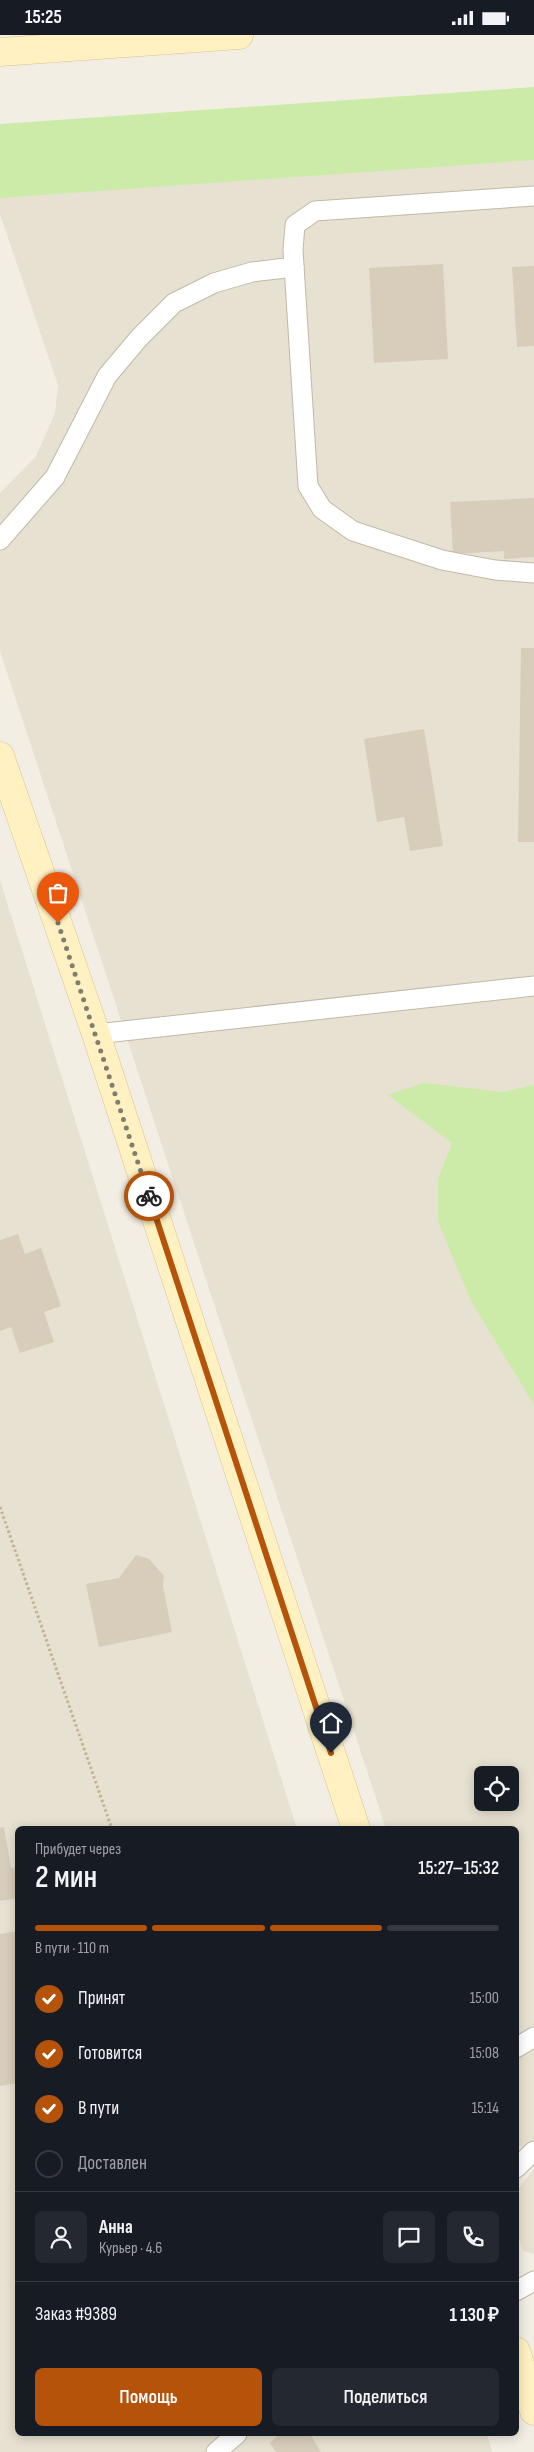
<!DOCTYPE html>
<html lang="ru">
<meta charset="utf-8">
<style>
body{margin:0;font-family:"Sofia Sans Condensed",sans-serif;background:#242831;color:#f1f3f6;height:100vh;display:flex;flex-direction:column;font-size:19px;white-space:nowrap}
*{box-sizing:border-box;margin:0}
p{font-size:16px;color:#9ea1a6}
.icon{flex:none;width:28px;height:28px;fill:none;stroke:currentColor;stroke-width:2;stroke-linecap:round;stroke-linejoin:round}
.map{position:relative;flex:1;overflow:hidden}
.drawer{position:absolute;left:15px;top:1791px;width:504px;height:610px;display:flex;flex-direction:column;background:#171b24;border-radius:8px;box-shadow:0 2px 12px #0003}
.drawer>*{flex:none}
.tools{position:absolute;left:474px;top:1731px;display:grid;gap:10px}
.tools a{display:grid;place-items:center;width:45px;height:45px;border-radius:8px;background:#171b24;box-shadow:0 2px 12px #0003;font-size:25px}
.pin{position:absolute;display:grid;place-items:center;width:42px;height:42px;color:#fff;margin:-51px -21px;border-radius:50% 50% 50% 0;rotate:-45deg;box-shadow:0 0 5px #0007}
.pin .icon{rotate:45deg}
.courier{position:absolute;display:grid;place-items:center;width:50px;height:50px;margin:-25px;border:4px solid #b45309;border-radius:50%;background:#fff;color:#222;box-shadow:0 1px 6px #0007}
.head em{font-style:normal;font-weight:600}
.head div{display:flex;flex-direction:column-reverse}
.head{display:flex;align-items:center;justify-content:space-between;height:85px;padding:0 20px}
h1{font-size:32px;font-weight:600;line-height:38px}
.bar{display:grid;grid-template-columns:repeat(4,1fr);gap:8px 5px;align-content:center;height:60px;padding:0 20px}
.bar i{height:6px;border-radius:4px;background:#363941}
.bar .current{background:#b45309}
.bar p{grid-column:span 4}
.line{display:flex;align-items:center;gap:12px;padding:0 20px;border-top:1px solid #363941}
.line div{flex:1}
.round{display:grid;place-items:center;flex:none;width:52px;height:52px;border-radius:8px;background:#242831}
ol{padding:0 20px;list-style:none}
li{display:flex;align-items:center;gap:15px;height:55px}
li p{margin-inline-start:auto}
li .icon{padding:5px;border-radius:50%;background:#b45309;color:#fff;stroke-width:4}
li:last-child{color:#9ea1a6}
li i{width:28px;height:28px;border:2px solid #363941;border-radius:50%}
.primary-button{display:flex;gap:10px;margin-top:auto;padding:10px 20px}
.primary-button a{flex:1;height:58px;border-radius:8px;background:#b45309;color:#fff;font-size:20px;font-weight:600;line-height:58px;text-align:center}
.primary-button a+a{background:#242831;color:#f1f3f6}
.status{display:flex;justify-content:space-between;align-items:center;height:35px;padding:0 25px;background:#171b24;direction:ltr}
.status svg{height:14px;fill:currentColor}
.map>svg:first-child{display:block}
</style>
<div class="status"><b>15:25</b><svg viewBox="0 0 49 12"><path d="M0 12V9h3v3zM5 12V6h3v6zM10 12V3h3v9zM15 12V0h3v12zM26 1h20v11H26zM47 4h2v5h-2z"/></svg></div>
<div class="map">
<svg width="534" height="2417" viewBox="0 0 534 2417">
<rect width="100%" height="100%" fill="#f3eee3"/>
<g fill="#e7e1d1" fill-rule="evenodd">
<path d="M534 98V2132L520 2111 516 2114V1794H386L0 616V458L36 421 55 378 58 350 0 179V139ZM482 1740H510V1768H482Z"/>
<path d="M0 845 297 1794H18V2399H487L492 2417H0Z"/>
<path d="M534 2134V2219L523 2216 516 2194V2157Z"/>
</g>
<g fill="#cceba8">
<path d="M534 52V125L0 163V89Z"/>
<path d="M424 1048 503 1057 534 1050V1370L471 1266 438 1186V1144L452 1108 388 1060Z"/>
</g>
<g fill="#d8cdbb">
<path d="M443 229 448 324 374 328 369 233Z"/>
<path d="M534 231V311L517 312 512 232Z"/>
<path d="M534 463V522L504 524V516L453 519 450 467Z"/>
<path d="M521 613H534V807H518Z"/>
<path d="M424 694 443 811 410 816 404 782 377 787 364 704Z"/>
<path d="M18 1199 25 1219 41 1213 61 1271 44 1277 54 1307 20 1318 11 1292 0 1296V1205Z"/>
<path d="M136 1520 149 1524 164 1541 163 1551 172 1597 99 1612 86 1549 119 1543Z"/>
<path d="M4 1792 11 1833 18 1832V1863L0 1866V1793Z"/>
<path d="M18 1896V2048L0 2051V1899Z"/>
<path d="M279 2399H310L321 2417H276L270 2408Z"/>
</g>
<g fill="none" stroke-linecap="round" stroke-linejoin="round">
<defs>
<g id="lane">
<path d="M534 161 315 176 295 190 293 215 308 451 322 474 353 496 442 525 495 535 534 538"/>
<path d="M0 505 55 442 107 341 139 303 174 268 214 248 252 237 294 232"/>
<path d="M96 999 534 951"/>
<path d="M516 2013 534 2002"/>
<path d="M516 2133 534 2116"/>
<path d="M516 2256 534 2246"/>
<path d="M216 2417 237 2399"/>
</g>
<g id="secondary">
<path d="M0 17 239 0"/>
<path d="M0 721 96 999 356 1794"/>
<path d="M516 2316 534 2376"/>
</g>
</defs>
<use href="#lane" stroke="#c2b9a8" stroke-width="21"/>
<use href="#secondary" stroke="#d6c58f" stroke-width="29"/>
<path stroke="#c2b395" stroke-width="3" stroke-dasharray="2.5 2.5" stroke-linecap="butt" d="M0 1472 112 1794"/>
<use href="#lane" stroke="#fff" stroke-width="19"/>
<use href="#secondary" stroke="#fff1c1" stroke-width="28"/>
</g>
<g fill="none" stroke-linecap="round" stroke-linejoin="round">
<path stroke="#827c71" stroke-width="5" stroke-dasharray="0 9" d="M58 888 149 1161"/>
<path stroke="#b45309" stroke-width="6" d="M149 1161 331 1718"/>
</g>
</svg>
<div class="tools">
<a><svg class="icon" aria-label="locate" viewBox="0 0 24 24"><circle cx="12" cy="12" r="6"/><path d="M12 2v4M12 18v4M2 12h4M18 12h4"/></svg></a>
</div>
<div class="pin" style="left:58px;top:888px;background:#ea580c"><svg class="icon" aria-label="bag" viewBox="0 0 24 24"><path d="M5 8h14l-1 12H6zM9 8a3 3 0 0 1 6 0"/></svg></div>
<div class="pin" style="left:331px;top:1718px;background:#1f2937"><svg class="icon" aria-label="home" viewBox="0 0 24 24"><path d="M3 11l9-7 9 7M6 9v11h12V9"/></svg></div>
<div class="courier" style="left:149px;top:1161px"><svg class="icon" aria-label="bike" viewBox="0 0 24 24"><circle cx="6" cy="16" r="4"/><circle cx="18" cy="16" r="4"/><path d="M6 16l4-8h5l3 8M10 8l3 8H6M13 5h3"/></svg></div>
<section class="drawer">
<div class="head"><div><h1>2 мин</h1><p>Прибудет через</p></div><em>15:27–15:32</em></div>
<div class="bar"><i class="current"></i><i class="current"></i><i class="current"></i><i></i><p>В пути · 110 m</p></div>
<ol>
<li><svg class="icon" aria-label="check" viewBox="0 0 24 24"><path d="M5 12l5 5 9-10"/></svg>Принят<p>15:00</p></li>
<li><svg class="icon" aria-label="check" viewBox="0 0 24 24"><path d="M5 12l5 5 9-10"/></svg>Готовится<p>15:08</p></li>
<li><svg class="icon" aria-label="check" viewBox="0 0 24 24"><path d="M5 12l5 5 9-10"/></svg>В пути<p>15:14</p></li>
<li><i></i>Доставлен</li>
</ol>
<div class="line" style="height:90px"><a class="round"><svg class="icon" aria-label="person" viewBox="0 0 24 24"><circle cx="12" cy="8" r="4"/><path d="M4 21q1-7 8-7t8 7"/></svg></a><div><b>Анна</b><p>Курьер · 4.6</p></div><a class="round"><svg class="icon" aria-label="chat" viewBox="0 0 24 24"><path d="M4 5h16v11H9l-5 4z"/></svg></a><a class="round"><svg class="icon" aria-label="phone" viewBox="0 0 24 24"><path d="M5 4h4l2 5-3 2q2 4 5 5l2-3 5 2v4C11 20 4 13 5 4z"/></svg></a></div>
<div class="line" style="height:65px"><div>Заказ #9389</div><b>1 130 ₽</b></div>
<div class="primary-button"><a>Помощь</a><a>Поделиться</a></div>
</section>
</div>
